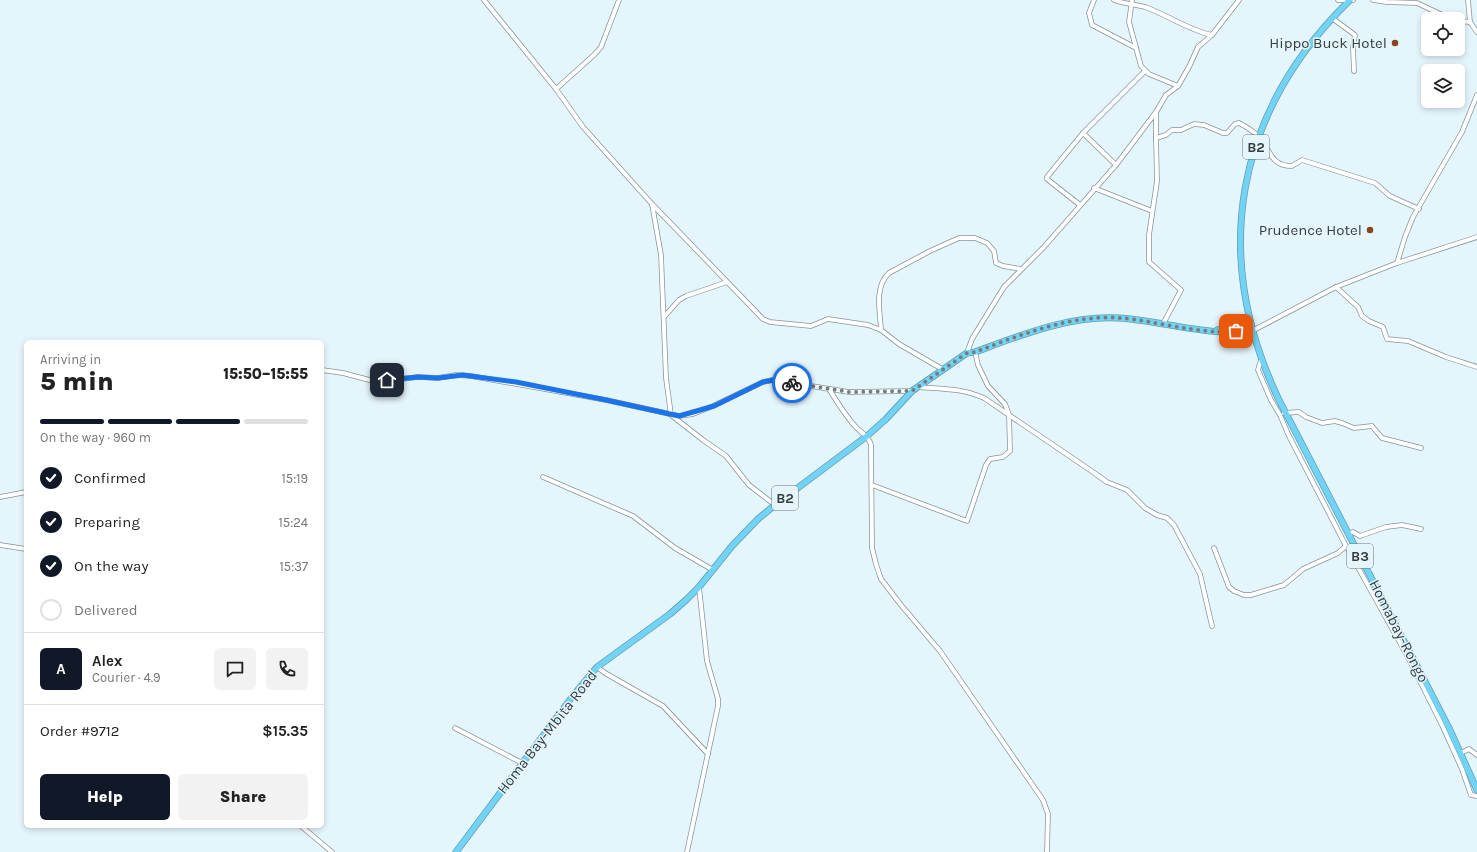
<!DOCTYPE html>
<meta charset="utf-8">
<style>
body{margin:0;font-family:Karla,sans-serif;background:#f2f2f2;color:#222;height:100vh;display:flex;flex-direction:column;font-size:15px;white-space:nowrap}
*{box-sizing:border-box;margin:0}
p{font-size:13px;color:#767676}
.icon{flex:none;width:22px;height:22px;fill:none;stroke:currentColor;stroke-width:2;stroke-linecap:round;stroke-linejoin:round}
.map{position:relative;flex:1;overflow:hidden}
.sheet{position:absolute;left:24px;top:340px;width:300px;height:488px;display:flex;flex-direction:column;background:#fff;border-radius:6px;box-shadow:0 2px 6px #0003}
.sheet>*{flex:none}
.fabs{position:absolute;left:1421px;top:12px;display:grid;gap:8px}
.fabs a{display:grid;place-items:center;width:44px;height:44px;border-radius:6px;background:#fff;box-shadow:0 2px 6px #0003;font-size:20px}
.pin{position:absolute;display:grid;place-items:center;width:34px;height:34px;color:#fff;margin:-17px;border-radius:8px;box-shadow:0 2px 6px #0006}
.courier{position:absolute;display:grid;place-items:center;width:40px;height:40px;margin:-20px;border:3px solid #1a73e8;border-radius:50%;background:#fff;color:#222;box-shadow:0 1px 5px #0007}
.head em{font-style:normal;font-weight:800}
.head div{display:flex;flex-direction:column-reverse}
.head{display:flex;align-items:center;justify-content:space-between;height:68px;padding:0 16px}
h1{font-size:26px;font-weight:800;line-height:30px}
.bar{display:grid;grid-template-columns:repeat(4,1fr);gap:6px 4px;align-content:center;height:48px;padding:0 16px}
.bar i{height:5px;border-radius:3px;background:#e0e0e0}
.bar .selected{background:#111827}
.bar p{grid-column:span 4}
.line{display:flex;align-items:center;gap:10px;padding:0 16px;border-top:1px solid #e0e0e0}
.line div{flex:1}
.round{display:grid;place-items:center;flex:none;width:42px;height:42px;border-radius:6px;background:#f2f2f2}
ol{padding:0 16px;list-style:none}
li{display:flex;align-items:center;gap:12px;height:44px}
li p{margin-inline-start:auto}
li .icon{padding:4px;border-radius:50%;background:#111827;color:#fff;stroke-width:4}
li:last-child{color:#767676}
li i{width:22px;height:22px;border:2px solid #e0e0e0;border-radius:50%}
.primary-button{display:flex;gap:8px;margin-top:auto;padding:8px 16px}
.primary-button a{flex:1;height:46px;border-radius:6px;background:#111827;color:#fff;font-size:16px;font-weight:800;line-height:46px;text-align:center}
.primary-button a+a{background:#f2f2f2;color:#222}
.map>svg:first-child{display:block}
</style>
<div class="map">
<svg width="1477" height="852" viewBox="0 0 1477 852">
<rect width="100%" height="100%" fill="#e4f6fc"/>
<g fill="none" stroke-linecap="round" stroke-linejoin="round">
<defs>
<g id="minor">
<path d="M484 0 556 89 583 127 652 204 763 319 770 322 811 326 828 319 868 325 881 330 899 344 942 369"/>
<path d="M1094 0 1089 13 1092 25 1136 48"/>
<path d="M1114 0C1124 4 1135 4 1145 7 1168 15 1188 30 1212 35"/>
<path d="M1132 0 1129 22 1141 66 1149 74 1178 86"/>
<path d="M1338 0H1353"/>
<path d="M1373 0 1387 2 1417 3 1451 19"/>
<path d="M1468 0 1470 22 1477 32"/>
<path d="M1332 18 1355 35 1353 48 1354 71"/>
<path d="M1458 21 1470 22"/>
<path d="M556 89 594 55 601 47 619 0"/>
<path d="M1156 113V138L1166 135 1172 130H1181L1194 124 1204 125 1223 133H1227L1235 124 1239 123C1245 126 1254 132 1259 137 1271 150 1270 166 1292 166L1302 160 1375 183 1390 196 1419 209"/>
<path d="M1083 133 1116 165"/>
<path d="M1156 138 1157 181 1149 235V262L1181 290 1163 324"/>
<path d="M1094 188 1152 211"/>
<path d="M652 204 661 255 666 378 671 415 703 440 726 456 749 485 775 505"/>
<path d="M1080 205 1047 179V177L1083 133 1145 71"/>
<path d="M1397 263 1405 237 1413 217 1462 132 1477 95"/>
<path d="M1336 287 1358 307 1362 316 1369 321 1383 327 1387 339 1408 341 1446 357 1477 367"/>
<path d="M664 317 679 300 686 296 727 282"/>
<path d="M881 330C880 311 874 287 889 273L930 251 959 238H975L987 243 994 251 996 263 1003 266 1021 269"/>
<path d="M1252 331 1336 287 1397 263 1477 237"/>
<path d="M967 353 972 339 1004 287 1043 248 1116 165 1156 112 1166 95 1178 86 1189 67 1198 47 1212 35 1239 0"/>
<path d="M1261 360 1258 370 1271 400 1280 415 1289 436 1346 546 1408 657 1442 725 1462 769 1470 792 1471 795 1477 796"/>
<path d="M322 370 343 373 377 382 418 377 438 378 456 375 471 376 606 400 679 416 693 414 713 406 763 382 773 380 849 392 912 391"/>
<path d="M918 387C942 389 961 388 984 398L1093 472 1107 482 1127 490 1145 508 1157 515 1167 518 1174 525 1200 574 1212 626"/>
<path d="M829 389C837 402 845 415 855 426 861 433 869 436 871 445L872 548 876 564 881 579 901 605 940 651 1043 800 1048 814 1047 852"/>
<path d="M1284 413 1299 412 1306 417 1322 423 1335 421 1342 423 1354 428 1372 426 1382 438 1421 448"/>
<path d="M543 477 633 516 675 548 713 570"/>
<path d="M872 485 967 521 986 465 990 459 1003 457 1010 451 1009 415 1005 404 988 386 978 365 975 352"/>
<path d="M0 497 26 492"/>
<path d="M1348 534 1353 532 1360 536 1386 527 1402 525 1421 529"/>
<path d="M0 545 26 549"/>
<path d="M1214 548 1229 587 1234 591 1244 595H1251L1284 585 1303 569 1338 553 1346 546"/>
<path d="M597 667 605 673 663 706 708 754"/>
<path d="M455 728 522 763"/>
<path d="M1461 753 1469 749 1477 755"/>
<path d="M301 826 332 852"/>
<path d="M687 852 718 706V699L707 661 699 587"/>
</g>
<g id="highway">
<path d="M1350 0C1235 112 1210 254 1278 398L1418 668 1449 728 1477 790"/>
<path d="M1217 330 1249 321"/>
<path d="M456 852 572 697 597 667 670 614 686 600 699 587 732 546 758 519 775 505 867 436 886 419 912 391 967 353 975 352C1021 335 1070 315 1119 318 1154 320 1189 331 1224 332 1233 332 1242 329 1251 328"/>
</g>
</defs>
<use href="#minor" stroke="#85959b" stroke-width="5.5"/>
<use href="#highway" stroke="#5d9eb5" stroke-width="7"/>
<use href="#minor" stroke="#fff" stroke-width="4"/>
<use href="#highway" stroke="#72d3f5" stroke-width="5.5"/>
</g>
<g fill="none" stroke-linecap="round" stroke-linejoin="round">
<path stroke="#737e81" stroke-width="4" stroke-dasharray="0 7.2" d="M792 383 849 392 912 391 967 353 975 352C1020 335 1072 314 1121 318 1157 321 1201 335 1236 331"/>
<path stroke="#1a73e8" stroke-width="5" d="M387 380 418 377 438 378 463 375 516 382 606 400 679 416 714 406 763 382 773 380 792 383"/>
</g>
<g fill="#89431d" stroke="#e4f6fc" stroke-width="1.5">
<circle cx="1395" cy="43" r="4"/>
<circle cx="1370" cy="230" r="4"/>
</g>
<g text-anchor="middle" stroke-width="3" stroke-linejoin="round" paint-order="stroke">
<g fill="#e4f6fc" stroke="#6a7478" stroke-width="1">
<rect x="1243" y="135" width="26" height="24" rx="3"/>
<rect x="772" y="486" width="26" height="24" rx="3"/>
<rect x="1347" y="544" width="26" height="24" rx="3"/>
</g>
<g font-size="14" font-weight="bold" fill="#363d3f">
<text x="1256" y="152">B2</text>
<text x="785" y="503">B2</text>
<text x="1360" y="561">B3</text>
</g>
<g font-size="15" fill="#363d3f" stroke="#e4f6fc" text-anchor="end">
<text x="1387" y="48">Hippo Buck Hotel</text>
<text x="1362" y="235">Prudence Hotel</text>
</g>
<g font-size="15" fill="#363d3f" stroke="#e4f6fc">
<text transform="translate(1399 631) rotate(63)" y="5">Homabay-Rongo</text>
<text transform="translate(547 732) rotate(-52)" y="5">Homa Bay-Mbita Road</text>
</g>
</g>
</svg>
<div class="fabs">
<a><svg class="icon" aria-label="locate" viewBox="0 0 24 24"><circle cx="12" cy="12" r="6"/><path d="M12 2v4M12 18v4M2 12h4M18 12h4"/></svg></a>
<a><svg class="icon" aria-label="layers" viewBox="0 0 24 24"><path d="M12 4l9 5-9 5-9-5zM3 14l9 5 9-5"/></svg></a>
</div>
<div class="pin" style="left:1236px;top:331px;background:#ea580c"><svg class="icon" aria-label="bag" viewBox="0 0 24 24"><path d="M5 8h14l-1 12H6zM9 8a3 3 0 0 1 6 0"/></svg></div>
<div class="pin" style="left:387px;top:380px;background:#1f2937"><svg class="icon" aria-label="home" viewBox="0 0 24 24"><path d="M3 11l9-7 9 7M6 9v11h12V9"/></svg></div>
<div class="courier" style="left:792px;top:383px"><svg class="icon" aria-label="bike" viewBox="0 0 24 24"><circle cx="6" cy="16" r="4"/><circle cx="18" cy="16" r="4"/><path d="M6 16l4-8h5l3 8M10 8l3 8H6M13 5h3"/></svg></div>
<section class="sheet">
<div class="head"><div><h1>5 min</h1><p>Arriving in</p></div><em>15:50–15:55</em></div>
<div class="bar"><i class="selected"></i><i class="selected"></i><i class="selected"></i><i></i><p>On the way · 960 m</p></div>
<ol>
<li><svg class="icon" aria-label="check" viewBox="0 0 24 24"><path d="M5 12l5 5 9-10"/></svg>Confirmed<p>15:19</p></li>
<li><svg class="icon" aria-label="check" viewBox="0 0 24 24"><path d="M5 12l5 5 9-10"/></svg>Preparing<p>15:24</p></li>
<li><svg class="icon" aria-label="check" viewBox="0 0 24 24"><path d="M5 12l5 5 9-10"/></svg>On the way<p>15:37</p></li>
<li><i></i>Delivered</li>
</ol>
<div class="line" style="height:72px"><b class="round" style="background:#111827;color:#fff">A</b><div><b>Alex</b><p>Courier · 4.9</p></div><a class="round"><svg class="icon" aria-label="chat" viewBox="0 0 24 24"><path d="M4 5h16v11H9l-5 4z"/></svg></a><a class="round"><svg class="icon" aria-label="phone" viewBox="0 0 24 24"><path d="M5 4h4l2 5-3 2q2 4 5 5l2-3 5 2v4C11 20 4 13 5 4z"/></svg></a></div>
<div class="line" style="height:52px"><div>Order #9712</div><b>$15.35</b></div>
<div class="primary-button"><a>Help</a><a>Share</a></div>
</section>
</div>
